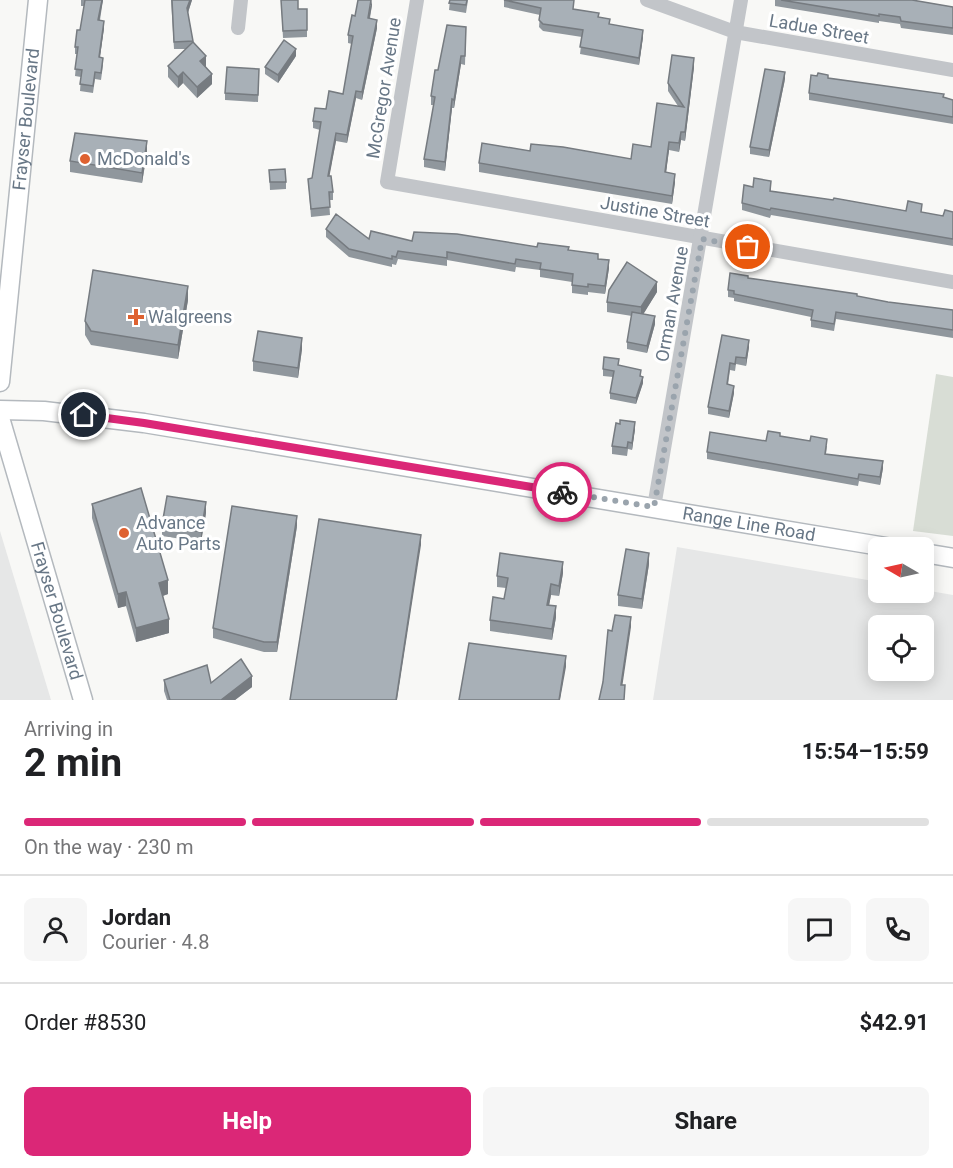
<!DOCTYPE html>
<meta charset="utf-8">
<style>
body{margin:0;font-family:Roboto,sans-serif;background:#f6f6f6;color:#202124;height:100vh;display:flex;flex-direction:column;font-size:22px;white-space:nowrap}
*{box-sizing:border-box;margin:0}
p{font-size:20px;color:#757577}
.icon{flex:none;width:33px;height:33px;fill:none;stroke:currentColor;stroke-width:2;stroke-linecap:round;stroke-linejoin:round}
.map{position:relative;height:700px;overflow:hidden}
.panel{display:flex;flex-direction:column;background:#fff;flex:1}
.panel>*{flex:none}
.needle{width:39px;rotate:279deg}
.fabs{position:absolute;left:868px;top:537px;display:grid;gap:12px}
.fabs a{display:grid;place-items:center;width:66px;height:66px;border-radius:9px;background:#fff;box-shadow:0 3px 15px #0003;font-size:30px}
.pin{position:absolute;display:grid;place-items:center;width:51px;height:51px;color:#fff;margin:-26px;border:3px solid #fff;border-radius:50%;box-shadow:0 2px 6px #0007}
.courier{position:absolute;display:grid;place-items:center;width:60px;height:60px;margin:-30px;border:4px solid #db2777;border-radius:50%;background:#fff;color:#222;box-shadow:0 2px 8px #0007}
.head em{font-style:normal;font-weight:700}
.head div{display:flex;flex-direction:column-reverse}
.head{display:flex;align-items:center;justify-content:space-between;height:102px;padding:0 24px}
h1{font-size:39px;font-weight:700;line-height:45px}
.bar{display:grid;grid-template-columns:repeat(4,1fr);gap:9px 6px;align-content:center;height:72px;padding:0 24px}
.bar i{height:8px;border-radius:4px;background:#e0e0e0}
.bar .selected{background:#db2777}
.bar p{grid-column:span 4}
.line{display:flex;align-items:center;gap:15px;padding:0 24px;border-top:2px solid #e0e0e0}
.line div{flex:1}
.round{display:grid;place-items:center;flex:none;width:63px;height:63px;border-radius:9px;background:#f6f6f6}
.action{display:flex;gap:12px;margin-top:auto;padding:12px 24px}
.action a{flex:1;height:69px;border-radius:9px;background:#db2777;color:#fff;font-size:24px;font-weight:700;line-height:69px;text-align:center}
.action a+a{background:#f6f6f6;color:#202124}
.map>svg:first-child{display:block}
</style>
<div class="map">
<svg width="953" height="700" viewBox="0 0 953 700">
<rect width="100%" height="100%" fill="#f8f8f6"/>
<g fill="#e6e7e7" fill-rule="evenodd">
<path d="M0 531 51 700H0Z"/>
<path d="M677 547 879 582V592H924V590L953 595V700H653ZM879 626H924V670H879Z"/>
</g>
<path fill="#d8ddd5" d="M936 374 953 377V536L913 531Z"/>
<g fill="none" stroke-linecap="round" stroke-linejoin="round">
<defs>
<g id="secondary">
<path id="s1" d="M0 382 38 0"/>
<path id="s2" d="M0 410 44 411 144 423 892 548"/>
<path id="s3" d="M0 418 83 700"/>
<path d="M924 553 953 558"/>
</g>
</defs>
<use href="#secondary" stroke="#b4b9be" stroke-width="21"/>
<g stroke="#c2c5c9" stroke-width="14">
<path d="M417 0 387 182 953 282"/>
<path d="M647 0 735 32 953 70"/>
<path d="M238 28 241 0"/>
<path d="M654 507 741 0"/>
</g>
<use href="#secondary" stroke="#fff" stroke-width="18"/>
</g>
<g fill="#90979d">
<path d="M81 0H103L100 20 104 28 100 57 103 65 101 80 95 79 93 93 80 91 81 77 75 76 77 54H75V47L80 30 84 6H81Z"/>
<path d="M171 0H192L188 13 193 42 206 66V67L212 84 197 98 183 83 178 88 168 77V66L186 49H174Z"/>
<path d="M281 0 298 9H307V37L283 38Z"/>
<path d="M450 0H468L466 13 449 10Z"/>
<path d="M504 0 574 10 599 17 610 25 643 37 639 65 580 54 582 37 543 31 539 27 540 15 504 7Z"/>
<path d="M775 0H912L953 7V35L901 28 900 24 879 21V23L775 6Z"/>
<path d="M372 5 370 18 377 28 362 100 356 98 347 143 336 141 329 176 333 192V200H329L330 215 311 217 308 179 312 178 320 130 313 128V121L343 94 352 44 348 43V35L355 16Z"/>
<path d="M466 27 465 65 461 64 454 108H452L445 171 424 167V159L434 105H431V96L438 70Z"/>
<path d="M296 56 278 83 265 74V67Z"/>
<path d="M694 67 685 141 681 140 679 152 669 150 666 172 675 182 672 204 479 172V163L631 159 651 147 678 106 668 91V83Z"/>
<path d="M259 76 258 102 225 100V93Z"/>
<path d="M817 76 944 97 953 100V124L809 100V93Z"/>
<path d="M785 79 769 157 750 154V147Z"/>
<path d="M147 152 142 183 70 172V161Z"/>
<path d="M269 170 286 182V189L270 190Z"/>
<path d="M753 187 771 188V191L943 216 953 212V246L771 215 770 218 742 210V203Z"/>
<path d="M326 229 369 239 537 247 569 250 598 259 609 268 605 294 588 292V295L572 293V282L540 277V270L516 267 515 272 447 260V266L398 259 396 265 392 264V267L349 257 326 237Z"/>
<path d="M748 279 888 302 953 310V338L836 319 834 331 811 327V317L734 301V298L728 297V290Z"/>
<path d="M657 292 643 314 655 324 647 353 627 349V342L632 316 607 312V302Z"/>
<path d="M188 300 178 359 91 345 85 335V321Z"/>
<path d="M722 335 749 347 746 366 736 364 735 371 730 370 728 385 734 393 729 418 708 414V407Z"/>
<path d="M302 349 298 378 253 371V361Z"/>
<path d="M619 366 641 376 643 383 636 404 610 399V393L613 377 603 376V369Z"/>
<path d="M620 424 635 429 632 450 628 449 627 456 612 454V446Z"/>
<path d="M780 437 827 446 826 454 883 468 880 485 859 481 858 486 707 459V452L766 441Z"/>
<path d="M92 504 168 594 163 596 169 633 136 642 126 606 118 608 92 518Z"/>
<path d="M206 513 201 542 162 536V525Z"/>
<path d="M297 526 277 652H264L213 638V628Z"/>
<path d="M649 564 642 609 618 606V595Z"/>
<path d="M563 573 559 596 551 595 549 605 556 617 552 640 490 631V620L504 599 506 588 497 587V576Z"/>
<path d="M164 680 211 683 252 687 235 700H167L164 691Z"/>
</g>
<g fill="#767b80">
<path d="M102 0H103L98 27V20Z"/>
<path d="M190 0H192L187 15V8Z"/>
<path d="M372 0V5L368 26V18Z"/>
<path d="M377 20V28L362 100V92Z"/>
<path d="M104 21V28L99 64V57Z"/>
<path d="M643 30V37L639 65V58Z"/>
<path d="M296 49V56L278 83V75Z"/>
<path d="M206 56V66L200 72V61Z"/>
<path d="M461 56V64L454 108V100Z"/>
<path d="M694 58V67L685 141V132Z"/>
<path d="M183 72V83L178 88V77Z"/>
<path d="M785 72V79L769 157V150Z"/>
<path d="M212 74V84L197 98V87Z"/>
<path d="M356 91V98L347 143V135Z"/>
<path d="M452 99V108L445 171V162Z"/>
<path d="M681 132V140L679 152V143Z"/>
<path d="M336 133V141L328 184V176Z"/>
<path d="M147 141V152L142 183V173Z"/>
<path d="M669 142V150L665 181V172Z"/>
<path d="M675 174V182L672 204V196Z"/>
<path d="M609 260V268L605 294V286Z"/>
<path d="M657 282V292L641 318V307Z"/>
<path d="M188 286V300L178 359V345Z"/>
<path d="M655 316V324L647 353V346Z"/>
<path d="M302 338V349L298 378V368Z"/>
<path d="M749 340V347L746 366V358Z"/>
<path d="M643 377V383L636 404V398Z"/>
<path d="M734 386V393L729 418V411Z"/>
<path d="M635 422V429L632 450V443Z"/>
<path d="M883 461V468L880 485V477Z"/>
<path d="M206 502V513L201 542V532Z"/>
<path d="M297 516V526L277 652V642Z"/>
<path d="M421 535V545L397 700H396Z"/>
<path d="M649 553V564L642 609V599Z"/>
<path d="M563 562V573L559 596V586Z"/>
<path d="M168 580V594L159 597V583Z"/>
<path d="M551 584V595L547 616V605Z"/>
<path d="M126 592V606L118 608V594Z"/>
<path d="M556 606V617L552 640V629Z"/>
<path d="M631 617V627L621 695V685Z"/>
<path d="M169 619V633L136 642V628Z"/>
<path d="M566 656V667L560 700H559Z"/>
<path d="M252 676V687L235 700H221Z"/>
</g>
<g fill="#a8b0b7" stroke="#767b80" stroke-width="1.5">
<path d="M85 0H102L98 20 104 21 99 57 103 58 101 73 95 72 93 86 80 84 82 70 75 69 78 47H75L77 30H80Z"/>
<path d="M172 0H190L187 8 193 41 174 42Z"/>
<path d="M281 0H298V9H307V30L283 31Z"/>
<path d="M358 0H371L368 18 377 20 362 92 356 91 347 135 336 133 328 176H331L333 192H329L330 207 311 209 308 179 312 178 321 122 313 121 315 108 326 109 329 91 343 94 353 36 348 35 352 15 355 16Z"/>
<path d="M450 0H467L466 5 449 3Z"/>
<path d="M504 0H574L573 9 599 13 598 17 610 19 609 24 643 30 639 58 580 47 583 30 543 24 539 20 541 8Z"/>
<path d="M781 0H912L953 7V28L901 21 900 17 879 14V16Z"/>
<path d="M447 25 466 27 465 56H461L454 100 452 99 445 162 424 159 435 97 431 96 435 70H438Z"/>
<path d="M284 40 296 49 278 75 265 67Z"/>
<path d="M193 42 206 56 200 61 212 74 197 87 183 72 178 77 168 66Z"/>
<path d="M672 55 694 58 685 132H681L679 143 669 142 665 172 675 174 672 196 479 163 482 143 530 151 531 144 563 147 631 159 633 144 651 147 657 103 684 107 668 83Z"/>
<path d="M227 67 259 69 258 95 225 93Z"/>
<path d="M765 69 785 72 769 150 750 147Z"/>
<path d="M818 73 828 75V78L944 94 943 97 953 100V117L809 93 811 75 817 76Z"/>
<path d="M75 133 147 141 142 173 70 161Z"/>
<path d="M285 169 286 182H270L269 170Z"/>
<path d="M754 178 771 181 770 191 833 200 834 198 906 211 908 201 922 204 921 212 943 216 945 210 953 212V239L771 208 770 210 742 203 744 185 753 187Z"/>
<path d="M336 214 369 239 371 231 412 241 414 232 457 234 537 247 538 243 569 247 568 250 598 254V259L609 260 605 286 588 284V287L572 285 573 274 540 269 541 263 516 259 515 264 447 252V258L398 251 396 257 392 256V259L349 249 326 229Z"/>
<path d="M627 262 657 282 641 307 607 302 609 290Z"/>
<path d="M93 270 188 286 178 345 91 331 85 321Z"/>
<path d="M730 273 748 276V278L857 294V296L888 302 953 310V330L836 312 834 324 811 320 813 310 734 294V291L728 290Z"/>
<path d="M632 312 655 316 647 346 627 342Z"/>
<path d="M258 331 302 338 298 368 253 361Z"/>
<path d="M722 335 749 340 746 358 736 357 735 364 730 363 727 384 734 386 729 411 708 407Z"/>
<path d="M604 357 619 359 618 365 641 370 640 376 643 377 636 398 610 393 614 371 603 369Z"/>
<path d="M620 420 635 422 632 443 628 442 627 448 612 446 616 423 620 424Z"/>
<path d="M768 431 780 433V436L810 441 811 436 827 439 825 454 883 461 880 477 859 474 858 479 707 452 710 432 766 441Z"/>
<path d="M141 488 168 580 159 583 169 619 136 628 126 592 118 594 92 504Z"/>
<path d="M167 496 206 502 201 532 162 525Z"/>
<path d="M232 506 297 516 277 642H264L213 628Z"/>
<path d="M319 519 421 535 396 700H290Z"/>
<path d="M626 549 649 553 642 599 618 595Z"/>
<path d="M500 553 563 562 559 586 551 584 547 605 556 606 552 629 490 620 493 597 504 599 508 578 497 576Z"/>
<path d="M615 615 631 617 621 685H625L624 700H599L603 682 608 630 612 631Z"/>
<path d="M469 643 566 656 559 700H459Z"/>
<path d="M241 659 252 676 221 700H170L164 680 207 665 211 683Z"/>
</g>
<g fill="none" stroke-linecap="round" stroke-linejoin="round">
<path stroke="#9aa4ad" stroke-width="6" stroke-dasharray="0 10.8" d="M562 492 654 507 702 239 748 247"/>
<path stroke="#db2777" stroke-width="8" d="M84 415 144 423 562 492"/>
</g>
<g fill="#de6130" stroke="#fff" stroke-width="2">
<circle cx="85" cy="159" r="6"/>
<path d="M133 308h6v6h6v6h-6v6h-6v-6h-6v-6h6z"/>
<circle cx="124" cy="533" r="6"/>
</g>
<g text-anchor="middle" stroke-width="6" stroke-linejoin="round" paint-order="stroke">
<g font-size="18" fill="#687786" stroke="#fff">
<text transform="translate(819 29) rotate(10)" y="6">Ladue Street</text>
<text transform="translate(384 88) rotate(-81)" y="6">McGregor Avenue</text>
<text dy="6" stroke="none"><textPath href="#s1" startOffset="264">Frayser Boulevard</textPath></text>
<text transform="translate(655 212) rotate(10)" y="6">Justine Street</text>
<text transform="translate(672 304) rotate(-80)" y="6">Orman Avenue</text>
<text dy="6" stroke="none"><textPath href="#s2" startOffset="758">Range Line Road</textPath></text>
<text dy="6" stroke="none"><textPath href="#s3" startOffset="201">Frayser Boulevard</textPath></text>
</g>
<g font-size="18" fill="#687786" stroke="#fff" text-anchor="start">
<text x="97" y="165">McDonald's</text>
<text x="148" y="323">Walgreens</text>
<text x="136" y="529">Advance<tspan x="136" dy="21">Auto Parts</tspan></text>
</g>
</g>
</svg>
<div class="fabs">
<a><svg class="needle" viewBox="-14 -14 28 28"><path d="M0-13l5 13h-10z" fill="#e53935"/><path d="M0 13l5-13h-10z" fill="#757577"/></svg></a>
<a><svg class="icon" aria-label="locate" viewBox="0 0 24 24"><circle cx="12" cy="12" r="6"/><path d="M12 2v4M12 18v4M2 12h4M18 12h4"/></svg></a>
</div>
<div class="pin" style="left:748px;top:247px;background:#ea580c"><svg class="icon" aria-label="bag" viewBox="0 0 24 24"><path d="M5 8h14l-1 12H6zM9 8a3 3 0 0 1 6 0"/></svg></div>
<div class="pin" style="left:84px;top:415px;background:#1f2937"><svg class="icon" aria-label="home" viewBox="0 0 24 24"><path d="M3 11l9-7 9 7M6 9v11h12V9"/></svg></div>
<div class="courier" style="left:562px;top:492px"><svg class="icon" aria-label="bike" viewBox="0 0 24 24"><circle cx="6" cy="16" r="4"/><circle cx="18" cy="16" r="4"/><path d="M6 16l4-8h5l3 8M10 8l3 8H6M13 5h3"/></svg></div>
</div>
<section class="panel">
<div class="head"><div><h1>2 min</h1><p>Arriving in</p></div><em>15:54–15:59</em></div>
<div class="bar"><i class="selected"></i><i class="selected"></i><i class="selected"></i><i></i><p>On the way · 230 m</p></div>
<div class="line" style="height:108px"><a class="round"><svg class="icon" aria-label="person" viewBox="0 0 24 24"><circle cx="12" cy="8" r="4"/><path d="M4 21q1-7 8-7t8 7"/></svg></a><div><b>Jordan</b><p>Courier · 4.8</p></div><a class="round"><svg class="icon" aria-label="chat" viewBox="0 0 24 24"><path d="M4 5h16v11H9l-5 4z"/></svg></a><a class="round"><svg class="icon" aria-label="phone" viewBox="0 0 24 24"><path d="M5 4h4l2 5-3 2q2 4 5 5l2-3 5 2v4C11 20 4 13 5 4z"/></svg></a></div>
<div class="line" style="height:78px"><div>Order #8530</div><b>$42.91</b></div>
<div class="action"><a>Help</a><a>Share</a></div>
</section>
